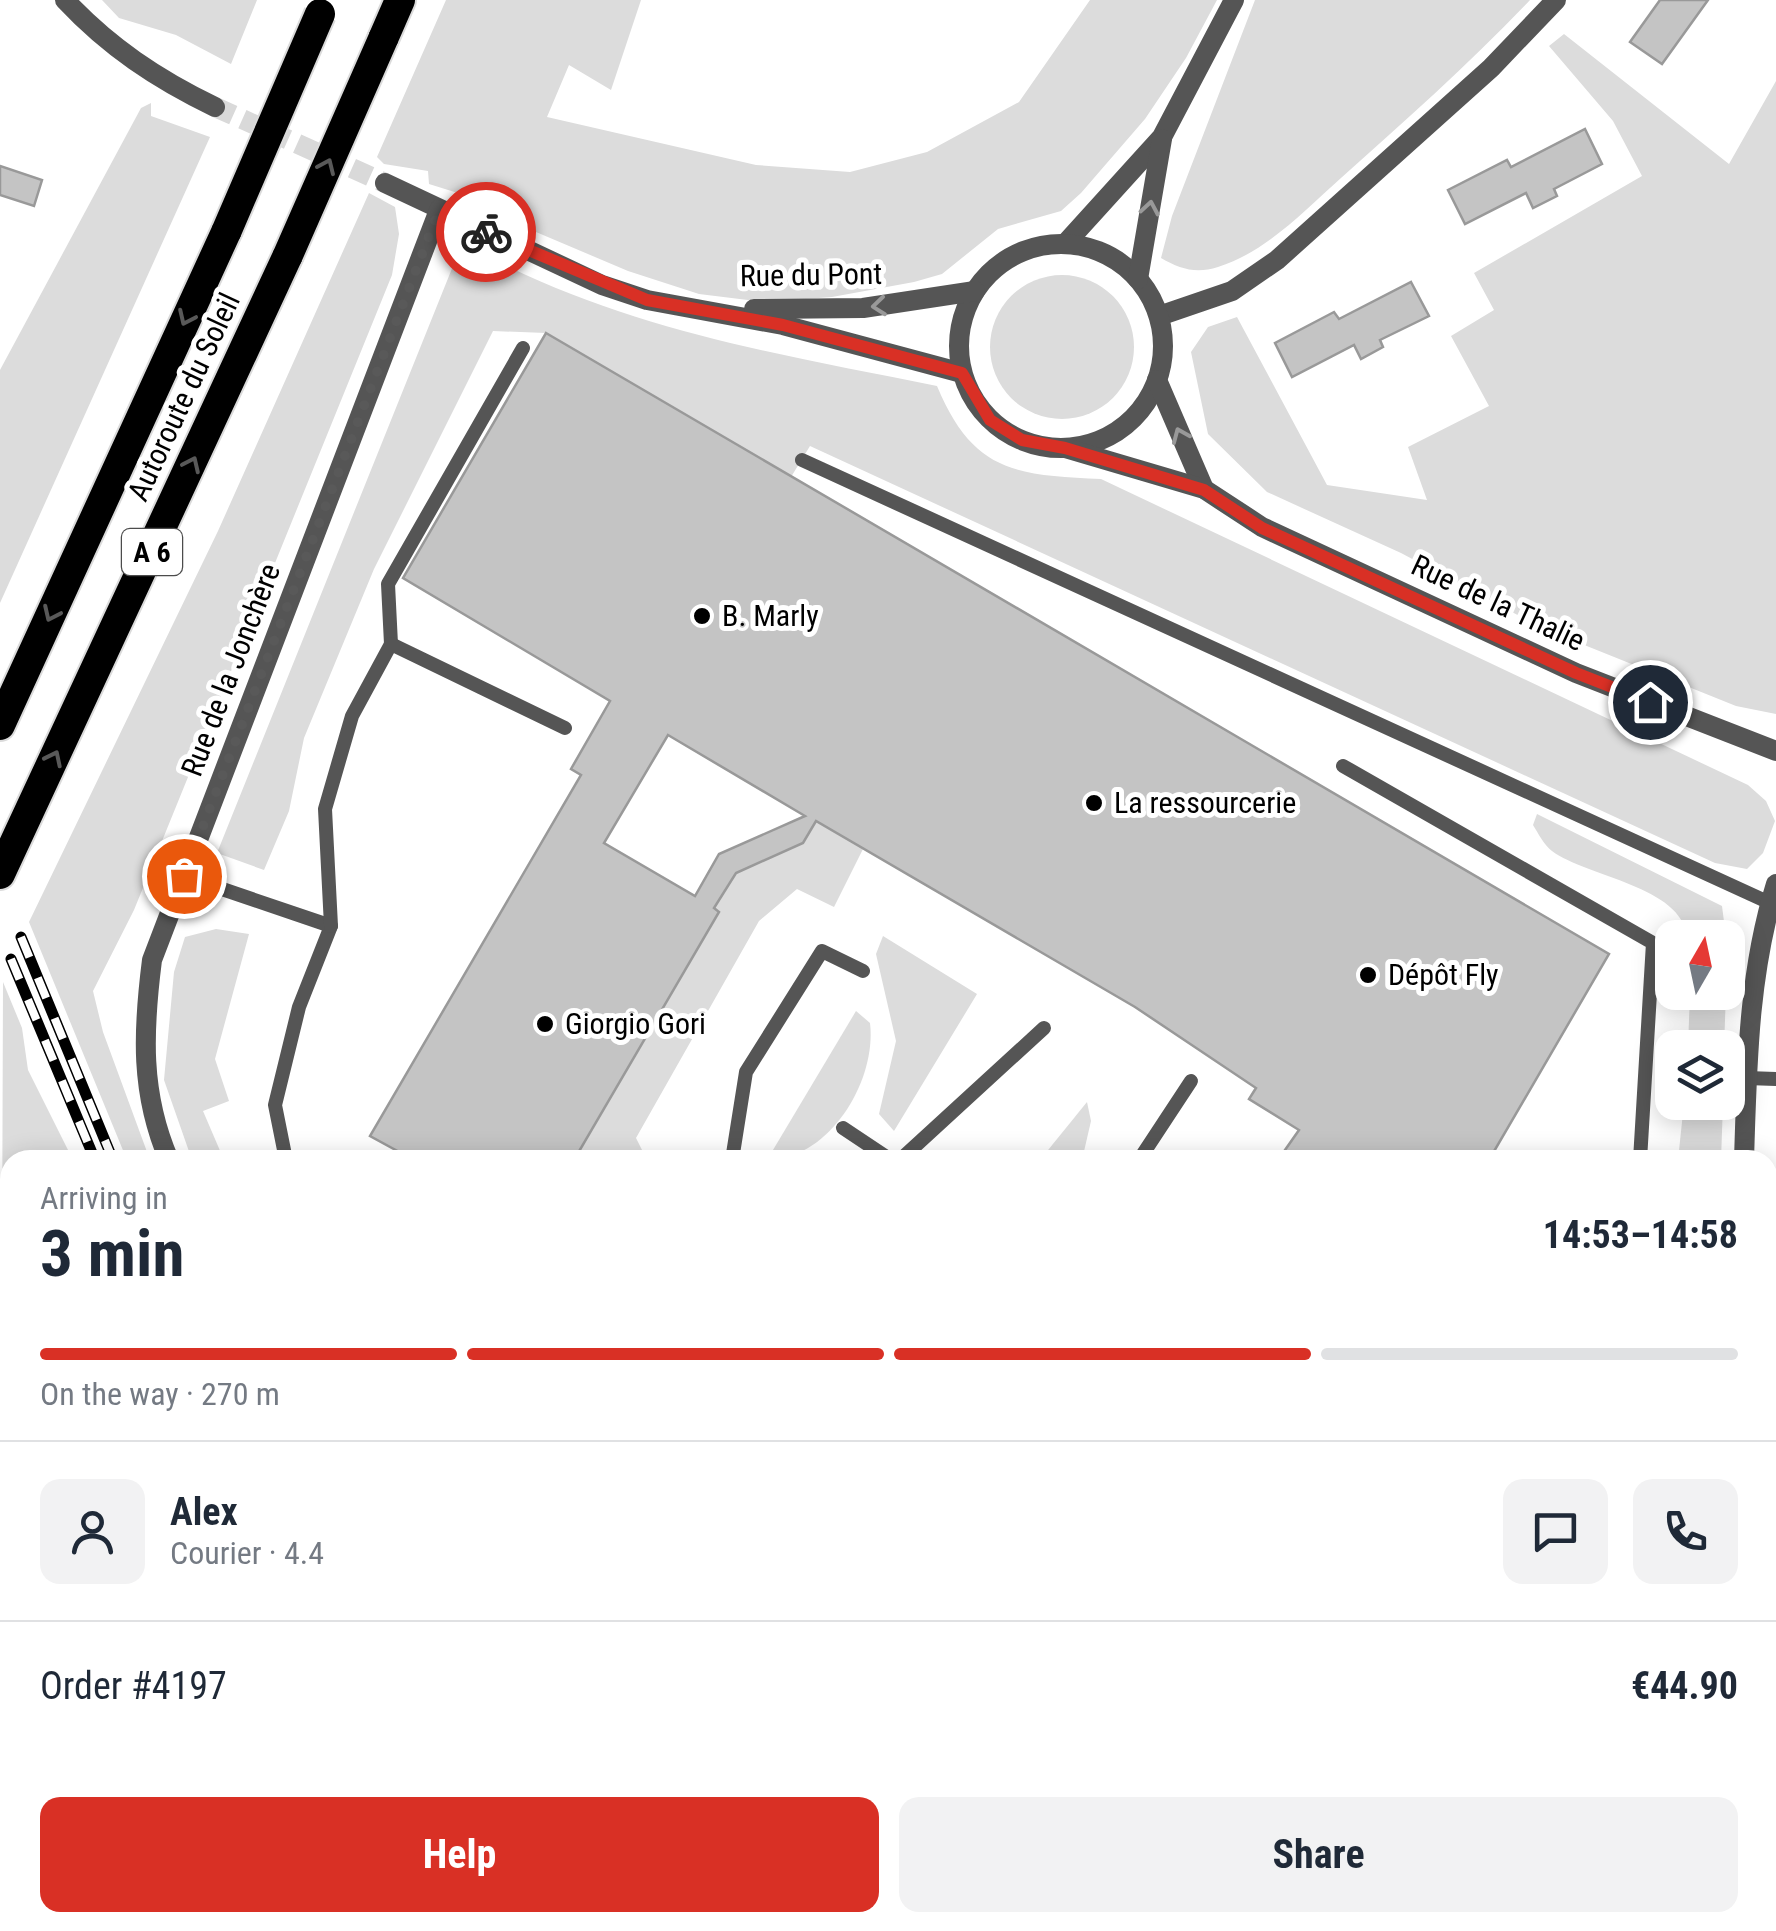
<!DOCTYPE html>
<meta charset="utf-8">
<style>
body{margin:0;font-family:"Roboto Condensed",sans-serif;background:#f2f2f3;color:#1f2937;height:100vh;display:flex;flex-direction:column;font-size:38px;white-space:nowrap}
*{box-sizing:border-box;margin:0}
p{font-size:32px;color:#747a83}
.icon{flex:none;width:55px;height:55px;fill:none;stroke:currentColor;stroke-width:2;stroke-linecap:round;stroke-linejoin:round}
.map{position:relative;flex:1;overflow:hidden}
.drawer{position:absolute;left:0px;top:1150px;width:1778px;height:782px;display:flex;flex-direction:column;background:#fff;border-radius:30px 30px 0 0;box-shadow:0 5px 25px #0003}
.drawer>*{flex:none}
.needle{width:65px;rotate:9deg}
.tools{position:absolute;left:1655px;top:920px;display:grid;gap:20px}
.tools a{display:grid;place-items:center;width:90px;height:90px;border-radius:20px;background:#fff;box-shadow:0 5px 25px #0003;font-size:50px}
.pin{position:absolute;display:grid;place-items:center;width:85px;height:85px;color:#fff;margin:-42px;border:5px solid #fff;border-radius:50%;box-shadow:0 2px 10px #0007}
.courier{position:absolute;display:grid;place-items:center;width:100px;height:100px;margin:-50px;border:8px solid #d93025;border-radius:50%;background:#fff;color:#222;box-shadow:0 2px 12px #0007}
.head em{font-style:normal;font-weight:700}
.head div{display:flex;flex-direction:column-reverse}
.head{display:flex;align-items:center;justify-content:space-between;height:170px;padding:0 40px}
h1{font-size:65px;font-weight:700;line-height:75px}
.bar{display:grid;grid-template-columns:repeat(4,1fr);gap:15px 10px;align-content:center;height:120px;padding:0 40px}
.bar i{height:12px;border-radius:8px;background:#e0e1e3}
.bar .current{background:#d93025}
.bar p{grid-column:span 4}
.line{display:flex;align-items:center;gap:25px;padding:0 40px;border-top:2px solid #e0e1e3}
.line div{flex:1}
.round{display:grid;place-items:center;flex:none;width:105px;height:105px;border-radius:20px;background:#f2f2f3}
.cta{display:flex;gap:20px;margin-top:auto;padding:20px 40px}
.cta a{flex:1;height:115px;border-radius:20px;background:#d93025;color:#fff;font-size:40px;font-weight:700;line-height:115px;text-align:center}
.cta a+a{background:#f2f2f3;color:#1f2937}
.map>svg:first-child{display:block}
</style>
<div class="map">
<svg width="1776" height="1931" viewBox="0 0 1776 1931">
<rect width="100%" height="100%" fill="#fff"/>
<g fill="#dcdcdc">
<path d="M102 0H257L231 64 176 35 119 18Z"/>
<path d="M446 0H641L611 90 569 65 547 117 756 165 850 172 927 152 1019 102 1090 0H1217L1186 58 1145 119 1081 193 1061 211 998 229 942 274 914 282 832 297 765 302 699 294 628 271 536 232 493 204 429 184 428 171 384 164 377 157Z"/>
<path d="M1255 0H1530C1470 63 1406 120 1341 178 1304 211 1266 252 1218 267 1196 274 1180 269 1161 258L1172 216Z"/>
<path d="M1564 34 1729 164 1776 81V714L1736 706 1542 628 1401 553 1267 492 1208 434 1191 352 1208 327 1237 317 1327 485 1427 500 1408 447 1489 406 1451 336 1494 310 1474 273 1642 176 1613 121 1549 46Z"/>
<path d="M151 103V116L210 137 0 603V370L141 108Z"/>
<path d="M369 193 395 207 399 234 392 275 134 910 93 991 103 1032 150 1160H127L29 922 218 531Z"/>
<path d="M487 256C632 331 779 354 937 386 973 472 1015 475 1101 479L1748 785 1766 801 1775 821 1763 853 1747 869 1715 863 810 446 791 477 546 333 493 331 374 569 304 738 289 811 264 870 217 853 455 261Z"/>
<circle cx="1062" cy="347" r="72"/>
<path d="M1537 814 1722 906 1726 937H1687C1682 886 1587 877 1552 851 1544 845 1538 833 1533 825Z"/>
<path d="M816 821 863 849 834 907 797 889 759 921 636 1138 647 1160H574L719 912 714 908 736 873 803 843Z"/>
<path d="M216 929 249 934 215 1059 229 1101 203 1111 224 1160H192L164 1080 174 972 185 937Z"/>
<path d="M883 936 977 994 894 1131 879 1114 896 1041 876 954Z"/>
<path d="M3 982 22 1028 28 1070 73 1160H10V1851L0 1847Z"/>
<path d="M1690 993H1726L1724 1047H1688Z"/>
<path d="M856 1011 870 1023C877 1081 829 1160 767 1160Z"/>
<path d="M1087 1102 1091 1121 1082 1160H1040Z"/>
<path d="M1684 1103H1723L1721 1160H1678Z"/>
<path d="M368 1922 372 1931H219L197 1923Z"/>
</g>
<g fill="#c4c4c4" stroke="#999" stroke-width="2.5" fill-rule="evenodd">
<path d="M1660 0H1708L1662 64 1630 42Z"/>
<path d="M1585 129 1602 164 1554 189 1557 196 1533 208 1526 193 1465 224 1448 190 1507 160 1511 167Z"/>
<path d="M0 166 42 180 34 206 0 195Z"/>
<path d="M1411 282 1429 316 1380 340 1383 347 1361 359 1354 345 1292 377 1275 343 1334 312 1339 319Z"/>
<path d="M546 333 1609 954 1489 1160H1278L1299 1130 1249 1099 1256 1088 1135 1007 816 821 803 843 736 873 714 908 719 912 574 1160H414L370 1136 581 775 571 769 610 701 403 578ZM668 735 805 816 719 854 695 896 604 843Z"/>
</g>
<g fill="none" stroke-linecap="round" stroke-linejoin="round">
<path stroke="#d9d9d9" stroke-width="20" stroke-dasharray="20 10" stroke-linecap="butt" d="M215 107 385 183"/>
<defs>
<g id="motorway">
<path d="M383 39 400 0"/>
<path d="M0 725 227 230"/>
<path d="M0 874 288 255"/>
</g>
</defs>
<use href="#motorway" stroke="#dbdbdb" stroke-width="34"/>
<g stroke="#555" stroke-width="14">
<path d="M802 460 1770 903"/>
<path d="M391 644 388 584 523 348"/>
<path d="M1343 766 1653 943 1640 1160"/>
<path d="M184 876 331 926 299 1007 275 1105 286 1160"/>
<path d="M331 926 325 809 352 716 391 644 565 728"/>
<path d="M1747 1078 1776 1079"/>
<path d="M843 1128 891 1160"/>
<path d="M732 1160 746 1072 822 951 863 971"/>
<path d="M900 1160 1044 1028"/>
<path d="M1139 1160 1191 1081"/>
<path d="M1768 1270H1776"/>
<path d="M507 1931 530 1922"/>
<path d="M1086 1931V1922"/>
</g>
<g stroke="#555" stroke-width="20">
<path d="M1159 316 1232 291 1277 260 1491 68 1556 0"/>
<path d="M1768 1586H1776"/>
</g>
<g stroke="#555" stroke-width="20">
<path d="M65 0C109 47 157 79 215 107"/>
<path d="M385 183 602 285 647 300 783 325 962 373"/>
<path d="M1065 244 1162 137 1234 0"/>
<circle cx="1061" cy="346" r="102"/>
<path d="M1138 279 1162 139"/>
<path d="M754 309 863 308 975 291"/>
<path d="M1157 380 1204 489"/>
<path d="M1065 448 1204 489 1262 527 1576 673 1776 751"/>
<path d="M169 1160C140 1093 143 1031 152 960L439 210"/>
<path d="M1744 1160C1747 1067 1748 974 1776 884"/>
<path d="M491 1922 494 1931"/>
<path d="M1720 1931V1922"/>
</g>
<use href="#motorway" stroke="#000" stroke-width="30"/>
<defs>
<g id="rail">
<path d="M21 937 113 1160"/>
<path d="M11 959 95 1160"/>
<path d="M411 1922 415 1931"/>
<path d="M429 1922 433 1931"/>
</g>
</defs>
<use href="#rail" stroke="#000" stroke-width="11"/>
<use href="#rail" stroke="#fff" stroke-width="8" stroke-dasharray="22" stroke-linecap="butt"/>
<defs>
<g id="motorway-bridge">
<path d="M227 230 320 14"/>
<path d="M288 255 383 39"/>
</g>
</defs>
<use href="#motorway-bridge" stroke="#dbdbdb" stroke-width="34" stroke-linecap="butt"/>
<use href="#motorway-bridge" stroke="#000" stroke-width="30"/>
</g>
<defs><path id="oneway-chevron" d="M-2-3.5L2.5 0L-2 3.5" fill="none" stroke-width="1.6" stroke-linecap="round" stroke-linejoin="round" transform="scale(2.5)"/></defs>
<g stroke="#595959">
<use href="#oneway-chevron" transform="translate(327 166) rotate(-66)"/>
<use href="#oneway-chevron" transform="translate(186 318) rotate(115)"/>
<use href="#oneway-chevron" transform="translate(192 464) rotate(-65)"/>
<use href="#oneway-chevron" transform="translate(51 614) rotate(115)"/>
<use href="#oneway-chevron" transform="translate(54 758) rotate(-64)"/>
</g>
<g stroke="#999">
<use href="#oneway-chevron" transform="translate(1150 208) rotate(-80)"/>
<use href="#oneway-chevron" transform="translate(879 306) rotate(174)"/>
<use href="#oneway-chevron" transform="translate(1180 435) rotate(-113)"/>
</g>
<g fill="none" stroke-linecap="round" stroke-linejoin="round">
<path stroke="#595959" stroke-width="10" stroke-dasharray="0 18" d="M184 876 439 210 486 232"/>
<path stroke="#d93025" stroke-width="12" d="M486 232 647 300 783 325 962 373 990 420 1022 440 1065 448 1204 490 1262 528 1576 673 1650 702"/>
</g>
<g fill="#000" stroke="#fff" stroke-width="4">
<circle cx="702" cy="616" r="10"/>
<circle cx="1094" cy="803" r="10"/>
<circle cx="1368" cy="975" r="10"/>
<circle cx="545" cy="1024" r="10"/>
</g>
<g text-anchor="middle" stroke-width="10" stroke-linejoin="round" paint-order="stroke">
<rect fill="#fff" stroke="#4c4c4c" stroke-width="2.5" x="122" y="529" width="60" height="46" rx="8"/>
<g font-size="28" font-weight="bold" fill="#000">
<text x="152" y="562">A 6</text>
</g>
<g font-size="30" fill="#000" stroke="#fff">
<text transform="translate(811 275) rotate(-1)" y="10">Rue du Pont</text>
<text transform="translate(184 397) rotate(-65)" y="10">Autoroute du Soleil</text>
<text transform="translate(1498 603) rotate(25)" y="10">Rue de la Thalie</text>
<text transform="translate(231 670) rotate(-69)" y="10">Rue de la Jonchère</text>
</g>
<g font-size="30" fill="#000" stroke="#fff" text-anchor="start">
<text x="722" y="626">B. Marly</text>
<text x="1114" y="813">La ressourcerie</text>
<text x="1388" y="985">Dépôt Fly</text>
<text x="565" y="1034">Giorgio Gori</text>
</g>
</g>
</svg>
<div class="tools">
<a><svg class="needle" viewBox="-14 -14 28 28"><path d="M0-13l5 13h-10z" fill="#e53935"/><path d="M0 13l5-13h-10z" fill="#747a83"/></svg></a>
<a><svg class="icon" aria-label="layers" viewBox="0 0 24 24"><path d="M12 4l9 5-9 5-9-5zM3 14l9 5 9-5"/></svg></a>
</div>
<div class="pin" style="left:184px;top:876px;background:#ea580c"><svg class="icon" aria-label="bag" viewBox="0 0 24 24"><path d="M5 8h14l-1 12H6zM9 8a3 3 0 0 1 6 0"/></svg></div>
<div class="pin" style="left:1650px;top:702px;background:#1f2937"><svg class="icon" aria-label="home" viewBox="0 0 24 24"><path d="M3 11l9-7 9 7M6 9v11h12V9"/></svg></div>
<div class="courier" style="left:486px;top:232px"><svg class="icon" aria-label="bike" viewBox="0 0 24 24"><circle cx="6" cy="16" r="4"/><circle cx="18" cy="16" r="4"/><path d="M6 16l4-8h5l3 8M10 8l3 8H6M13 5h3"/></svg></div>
<section class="drawer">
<div class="head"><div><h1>3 min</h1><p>Arriving in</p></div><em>14:53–14:58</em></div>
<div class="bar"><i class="current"></i><i class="current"></i><i class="current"></i><i></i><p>On the way · 270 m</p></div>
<div class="line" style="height:180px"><a class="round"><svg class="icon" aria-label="person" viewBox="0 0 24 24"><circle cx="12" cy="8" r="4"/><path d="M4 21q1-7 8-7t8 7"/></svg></a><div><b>Alex</b><p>Courier · 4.4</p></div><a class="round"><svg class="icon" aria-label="chat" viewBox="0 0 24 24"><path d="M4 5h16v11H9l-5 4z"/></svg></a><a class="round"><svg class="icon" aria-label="phone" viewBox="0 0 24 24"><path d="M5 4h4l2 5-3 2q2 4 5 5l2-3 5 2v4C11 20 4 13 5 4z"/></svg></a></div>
<div class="line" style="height:130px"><div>Order #4197</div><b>€44.90</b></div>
<div class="cta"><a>Help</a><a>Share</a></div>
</section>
</div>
